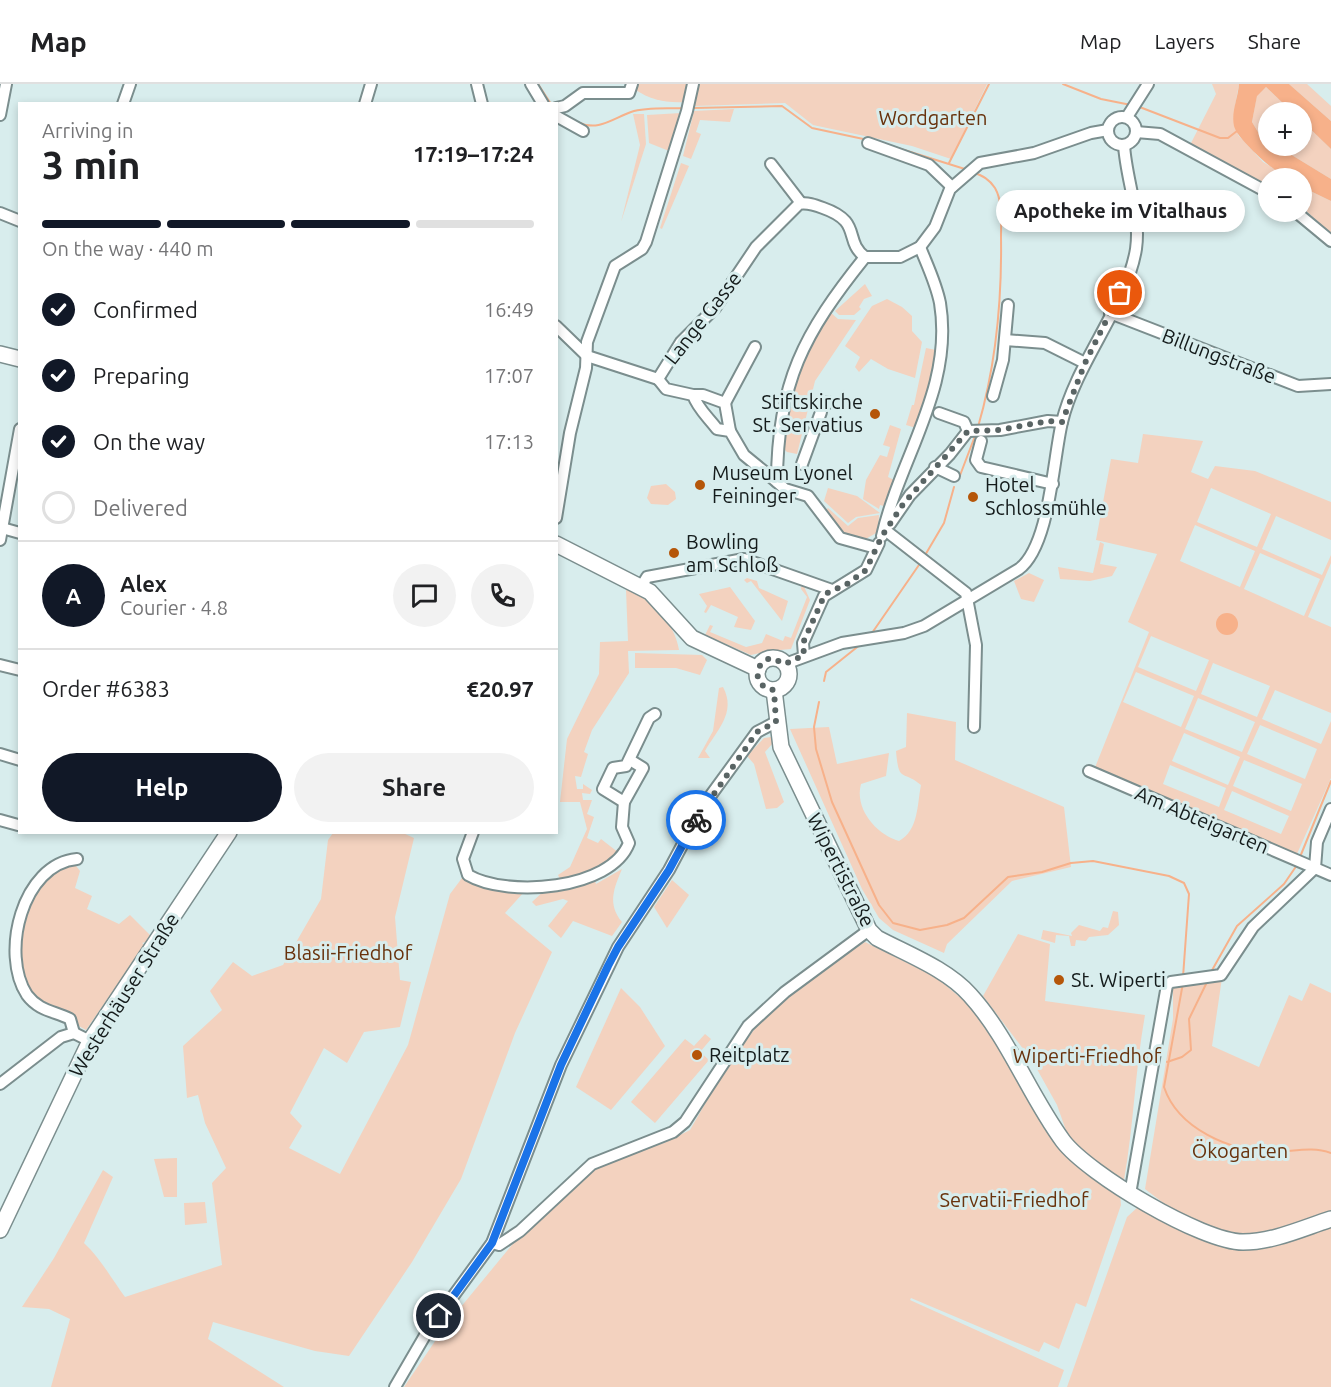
<!DOCTYPE html>
<meta charset="utf-8">
<style>
body{margin:0;font-family:Ubuntu,sans-serif;background:#f2f2f2;color:#202124;height:100vh;display:flex;flex-direction:column;font-size:22px;white-space:nowrap}
*{box-sizing:border-box;margin:0}
p{font-size:20px;color:#757577}
.icon{flex:none;width:33px;height:33px;fill:none;stroke:currentColor;stroke-width:2;stroke-linecap:round;stroke-linejoin:round}
.map{position:relative;flex:1;overflow:hidden}
.details{position:absolute;left:18px;top:18px;width:540px;height:732px;display:flex;flex-direction:column;background:#fff;border-radius:0px;box-shadow:0 3px 9px #0003}
.details>*{flex:none}
.tools{position:absolute;left:1258px;top:18px;display:grid;gap:12px}
.tools a{display:grid;place-items:center;width:54px;height:54px;border-radius:50%;background:#fff;box-shadow:0 3px 9px #0003;font-size:30px}
.pin{position:absolute;display:grid;place-items:center;width:51px;height:51px;color:#fff;margin:-26px;border:3px solid #fff;border-radius:50%;box-shadow:0 2px 6px #0007}
.courier{position:absolute;display:grid;place-items:center;width:60px;height:60px;margin:-30px;border:4px solid #1a73e8;border-radius:50%;background:#fff;color:#222;box-shadow:0 2px 8px #0007}
.bubble{position:absolute;height:42px;border-radius:21px;background:#fff;box-shadow:0 3px 9px #0003;font-size:20px;font-weight:700;line-height:42px;text-align:center}
.head em{font-style:normal;font-weight:700}
.head div{display:flex;flex-direction:column-reverse}
.head{display:flex;align-items:center;justify-content:space-between;height:102px;padding:0 24px}
h1{font-size:39px;font-weight:700;line-height:45px}
.bar{display:grid;grid-template-columns:repeat(4,1fr);gap:9px 6px;align-content:center;height:72px;padding:0 24px}
.bar i{height:8px;border-radius:4px;background:#e0e0e0}
.bar .selected{background:#111827}
.bar p{grid-column:span 4}
.line{display:flex;align-items:center;gap:15px;padding:0 24px;border-top:2px solid #e0e0e0}
.line div{flex:1}
.round{display:grid;place-items:center;flex:none;width:63px;height:63px;border-radius:32px;background:#f2f2f2}
ol{padding:0 24px;list-style:none}
li{display:flex;align-items:center;gap:18px;height:66px}
li p{margin-inline-start:auto}
li .icon{padding:6px;border-radius:50%;background:#111827;color:#fff;stroke-width:4}
li:last-child{color:#757577}
li i{width:33px;height:33px;border:3px solid #e0e0e0;border-radius:50%}
.button{display:flex;gap:12px;margin-top:auto;padding:12px 24px}
.button a{flex:1;height:69px;border-radius:36px;background:#111827;color:#fff;font-size:24px;font-weight:700;line-height:69px;text-align:center}
.button a+a{background:#f2f2f2;color:#202124}
header{display:flex;align-items:center;gap:36px;box-sizing:border-box;height:84px;padding:0 30px;background:#fff;border-bottom:2px solid #e0e0e0}
header strong{font-size:28px}
nav{display:flex;gap:33px;margin-inline-start:auto;font-size:21px}
.map>svg:first-child{display:block}
</style>
<header>
<strong>Map</strong>
<nav><a>Map</a><a>Layers</a><a>Share</a></nav>
</header>
<div class="map">
<svg width="1331" height="1303" viewBox="0 0 1331 1303">
<rect width="100%" height="100%" fill="#d8eded"/>
<g fill="#f3d2bf" fill-rule="evenodd">
<path d="M636 0H689L685 18C665 19 651 16 634 5Z"/>
<path d="M699 0H987L951 75 912 62 813 41 785 19 694 22Z"/>
<path d="M1212 0H1239L1235 22 1238 51 1263 78 1289 94H1269V105L1190 61 1216 10Z"/>
<path d="M1289 0H1307L1331 22V37Z"/>
<path d="M1266 3 1292 28H1269V56L1258 48 1252 38 1257 11Z"/>
<path d="M734 25 730 38 700 36 696 48 701 50 691 75 683 72 694 27Z"/>
<path d="M681 29 669 67 649 59 647 31Z"/>
<path d="M633 30H644L646 60 621 138 640 61Z"/>
<path d="M1302 37 1331 65V95L1277 62H1302Z"/>
<path d="M681 79 689 82 662 145 660 144Z"/>
<path d="M1302 103 1331 117V150L1302 123Z"/>
<path d="M865 200 872 212 864 215 859 223 861 225 854 231H839L835 227Z"/>
<path d="M887 215 902 223 912 232V247L922 258 915 294 888 285 871 275 859 288 855 283 860 273 845 262 872 222Z"/>
<path d="M830 228 838 235 856 236 815 297 797 370 787 368 782 363V354L796 294 812 257Z"/>
<path d="M926 264 936 266C933 294 925 318 916 344L906 341 912 321H914Z"/>
<path d="M890 341 901 345 888 393 896 397 887 423 880 421 879 425 863 415 866 396 880 371 887 373 890 363 883 361Z"/>
<path d="M1143 350 1203 357 1191 388 1208 395 1215 382 1255 387 1331 418V456L1276 432 1262 465 1322 491 1331 471V479L1308 533 1331 543V629L1275 606 1262 635 1321 660 1331 637V694L1296 772 1094 686 1149 548 1128 538 1157 470 1096 456 1111 375 1138 379ZM1211 404 1271 430 1257 463 1197 438ZM1195 441 1255 467 1240 503 1180 477ZM1260 469 1320 495 1304 532 1244 505ZM1151 552 1209 576 1196 607 1138 583ZM1213 579 1270 602 1257 633 1201 610ZM1136 588 1194 612 1181 643 1123 618ZM1198 614 1255 638 1242 668 1185 645ZM1260 641 1317 665 1305 695 1247 670ZM1184 649 1240 673 1228 701 1172 677ZM1244 676 1302 700 1291 727 1233 702ZM1170 681 1226 704 1219 723 1163 700ZM1232 707 1289 732 1281 750 1224 726Z"/>
<path d="M666 400 675 408 676 415 668 421 651 420 647 414 651 402Z"/>
<path d="M828 404 857 412 880 429 856 433 848 439 824 417Z"/>
<path d="M828 424 848 442 858 434 879 431 878 448 862 457 848 455 824 428Z"/>
<path d="M1100 458 1104 460 1100 480 1117 483 1112 492 1090 497 1060 495 1058 483 1093 489Z"/>
<path d="M1029 489 1044 496 1034 518 1021 515 1014 497Z"/>
<path d="M747 494 757 497 759 504 788 517 782 537 751 497 747 499 744 496Z"/>
<path d="M802 498 810 516 791 565 768 567 751 571 705 551 710 541 713 542 710 548 746 563 762 559 766 550 783 557 785 552 791 554 807 513 801 505Z"/>
<path d="M730 503 755 537 751 546 734 543 738 533 711 521 706 529 704 528 707 522 699 510Z"/>
<path d="M626 506C651 508 676 543 679 566L628 567 629 589 592 646 584 668 588 670 581 693 575 692 577 705H583V700L592 706 590 710 582 709 583 716H592L587 730 594 733 587 754 598 759 601 755 619 769 600 785 561 797 558 791 570 783 587 745 580 718H560L567 655 599 590 600 558 628 557Z"/>
<path d="M635 569 702 571 707 576 700 591 676 584H635Z"/>
<path d="M723 603C737 629 716 647 705 667L710 674H698L713 647 719 604Z"/>
<path d="M907 629 956 638 955 676 1064 723 1071 783 1012 797 947 860 944 869 893 846 879 834 862 805 790 645 829 643 837 680 889 669 886 692 861 700C854 725 877 751 899 757 919 746 917 720 921 701 902 685 899 700 896 667L906 663Z"/>
<path d="M771 653 773 659 765 668 784 718 777 724 766 725 754 680 747 672 764 654Z"/>
<path d="M333 749H403L414 754 395 833 400 896 411 898 400 943 364 948 347 979 324 964 290 1029 302 1042 289 1064 340 1090 408 961 450 810 462 794 525 807 505 829 552 868 515 949 461 1095 412 1178 349 1272 315 1267 213 1238 208 1255 284 1303H51L70 1235 49 1225 22 1223 54 1174 103 1086 113 1093 84 1159C101 1175 111 1194 125 1213L222 1181 212 1099 226 1084 205 1039 198 1011 187 1014 183 962 222 926 210 907 233 878 252 892 283 881 321 815 328 756Z"/>
<path d="M73 778 80 787 75 804 92 812 87 825 119 840 130 831 151 852 146 858 142 859 145 861 86 946 50 926 28 909 19 876 21 837 42 794Z"/>
<path d="M622 785C614 804 607 820 622 838L612 852 573 837 561 854 548 842 568 817 563 815 536 822 532 818 545 806 594 794 596 800Z"/>
<path d="M672 796 689 811 667 844 654 823Z"/>
<path d="M1113 827 1118 828 1119 841 1108 851 1089 853 1086 857 1076 856 1075 862H1071L1069 852 1056 851 1055 859 1041 855 1043 846 1072 852 1071 849 1079 841 1100 847 1103 843 1108 844Z"/>
<path d="M1018 850 1050 860 1045 917 1145 931C1135 986 1134 1040 1124 1096L1090 1074 1068 1052 1057 1021 1033 978 983 912Z"/>
<path d="M865 858 936 893 969 921 1030 1009 1043 1040 1120 1110 1121 1121 1086 1223 1076 1219 1059 1265 1044 1258 1039 1268 911 1214 910 1216 1064 1286 1058 1303H404L446 1241 516 1156 601 1078 664 1059 690 1046 725 985 765 931 789 908Z"/>
<path d="M1222 894 1212 962 1259 983 1289 911 1302 917 1310 899 1331 909V1127L1281 1147 1242 1154 1183 1134 1145 1105 1173 935V901Z"/>
<path d="M621 904 640 923 665 962 611 1026 576 1003Z"/>
<path d="M705 950 711 955 700 968 709 976 655 1039 631 1018 685 955 694 962Z"/>
<path d="M177 1074V1113H164L154 1075Z"/>
<path d="M205 1118 207 1139 185 1141 184 1119Z"/>
<path d="M1139 1122 1204 1155 1331 1142V1303H1067L1127 1133Z"/>
</g>
<g fill="#f7b18a">
<path d="M1239 0H1289L1331 37V65L1302 37V28H1292L1266 3 1257 12 1252 38 1258 48 1269 56V62H1277L1331 95V117L1302 103V94C1298 94 1292 95 1288 94 1275 89 1237 55 1234 42 1231 28 1238 14 1239 0Z"/>
<circle cx="1227" cy="540" r="11"/>
</g>
<g fill="none" stroke-linecap="round" stroke-linejoin="round">
<g stroke="#f7b18a" stroke-width="2">
<path d="M538 0 551 20"/>
<path d="M1063 0 1101 15 1131 21"/>
<path d="M1137 22 1220 54H1228L1237 47"/>
<path d="M693 24 782 22 812 44 868 56"/>
<path d="M577 38C598 48 612 35 631 28 647 23 667 25 684 24"/>
<path d="M885 60 968 86"/>
<path d="M949 79 989 0"/>
<path d="M973 88C983 92 989 95 995 104 1003 118 1001 138 1001 153 1002 218 996 281 978 343"/>
<path d="M959 394 975 352"/>
<path d="M924 473 944 439 954 403"/>
<path d="M872 549 921 478"/>
<path d="M824 597 826 588 861 560"/>
<path d="M819 618 814 643 816 665 832 718 879 821 893 839 920 846 947 841 964 834 1008 793 1042 788 1071 779 1093 777 1169 792 1184 799 1189 810 1183 893"/>
<path d="M1300 773 1331 697"/>
<path d="M1211 888 1237 842 1284 800 1297 781"/>
<path d="M1183 899 1164 1003C1178 1045 1230 1067 1272 1068 1292 1068 1312 1062 1331 1069"/>
<path d="M1167 978 1182 973 1191 966 1189 935 1208 896"/>
</g>
<defs>
<g id="street">
<path d="M477 0 482 20"/>
<path d="M531 0 543 20"/>
<path d="M123 20 130 0"/>
<path d="M365 20 371 0"/>
<path d="M556 24 565 22 583 9H629L632 0"/>
<path d="M0 31 6 0"/>
<path d="M556 32 583 47"/>
<circle cx="1122" cy="47" r="14"/>
<path d="M1127 33 1148 0"/>
<path d="M1136 48 1160 50 1269 109"/>
<path d="M868 59 929 81 952 103"/>
<path d="M771 80 801 119"/>
<path d="M1296 128 1331 157"/>
<path d="M0 129 20 137"/>
<path d="M865 173H900L920 163 935 143 950 105 980 79 1034 69 1091 49 1108 46"/>
<path d="M1110 229 1298 302 1331 300"/>
<path d="M556 242 587 272"/>
<path d="M1005 256 1045 259 1085 279"/>
<path d="M587 272 658 295"/>
<path d="M658 295 681 258 715 224 756 163 799 120C807 118 815 121 823 124 863 138 843 156 865 173"/>
<path d="M658 295 666 305 693 311C698 325 708 333 717 345L730 347 744 371 777 398 785 405 808 412 840 454 876 464"/>
<path d="M693 311H703L725 319 730 347"/>
<path d="M993 312 1003 276 1008 221"/>
<path d="M725 319 755 263"/>
<path d="M828 319V318"/>
<path d="M939 329 964 338 968 347"/>
<path d="M968 347 1000 346 1048 337 1062 338"/>
<path d="M981 357 976 376 981 383 1053 400"/>
<path d="M802 380 821 328"/>
<path d="M935 383 954 392"/>
<path d="M777 398C777 299 804 249 865 173"/>
<path d="M556 434 570 349 586 284 587 258 615 182 642 165 646 158 687 27 693 0"/>
<path d="M890 440 910 411 950 370 968 347"/>
<path d="M2 444 20 449"/>
<path d="M885 446 966 509 976 561 974 643"/>
<path d="M882 452C900 373 954 304 940 219 936 199 927 181 920 163"/>
<path d="M0 456 20 345"/>
<path d="M641 503 647 493 744 475 832 506"/>
<path d="M804 571 803 559 824 512 866 486 879 459"/>
<path d="M785 580 842 559 904 549 924 542 1019 485C1050 462 1053 375 1062 338 1076 279 1127 221 1136 165 1141 130 1126 95 1124 61"/>
<path d="M0 581 20 586"/>
<path d="M0 670 20 676"/>
<path d="M1089 687 1331 791"/>
<path d="M624 718 603 705 613 684 626 682 649 634 655 630"/>
<path d="M0 736 18 741"/>
<path d="M473 748 463 775 468 791C507 814 611 806 629 759L622 743 624 718 643 684 630 676"/>
<path d="M1315 784 1317 758 1331 725"/>
<path d="M74 949 70 935C54 927 39 927 27 911 0 870 22 780 77 775"/>
<path d="M0 1000 61 953 74 949 90 957"/>
<path d="M1130 1110 1167 901 1171 898 1221 891 1253 843 1315 784"/>
<path d="M492 1159 499 1161 520 1147 592 1080 673 1048 685 1038 748 942 785 908 869 846"/>
<path d="M395 1303 427 1248 492 1159 561 981 618 863 669 786 703 722 757 648 776 638"/>
</g>
<g id="secondary">
<path d="M0 270 20 275"/>
<path d="M556 460 650 508 692 554 758 585"/>
<circle cx="773" cy="590" r="16"/>
<path d="M774 606 781 663 869 846 877 854C907 870 947 885 970 911 1009 954 1029 1011 1063 1057 1088 1090 1202 1158 1243 1158 1273 1158 1303 1144 1331 1135"/>
<path d="M0 1146 90 957 229 748"/>
</g>
</defs>
<use href="#street" stroke="#7b8e8e" stroke-width="14"/>
<use href="#secondary" stroke="#7b8e8e" stroke-width="18"/>
<use href="#street" stroke="#fff" stroke-width="10"/>
<use href="#secondary" stroke="#fff" stroke-width="15"/>
</g>
<g fill="none" stroke-linecap="round" stroke-linejoin="round">
<path stroke="#596464" stroke-width="6" stroke-dasharray="0 10.8" d="M696 736 757 648 776 638 774 606C753 604 752 578 772 574L785 580 804 571 803 559 825 510 847 500 866 486 882 452 904 419 968 347 1000 346 1048 337 1062 338 1085 279 1120 209"/>
<path stroke="#1a73e8" stroke-width="8" d="M439 1232 492 1159 561 981 608 882 618 863 669 786 696 736"/>
</g>
<g fill="#b55609" stroke="#d8eded" stroke-width="2">
<circle cx="875" cy="330" r="6"/>
<circle cx="700" cy="401" r="6"/>
<circle cx="973" cy="413" r="6"/>
<circle cx="674" cy="469" r="6"/>
<circle cx="1059" cy="896" r="6"/>
<circle cx="697" cy="971" r="6"/>
</g>
<g text-anchor="middle" stroke-width="6" stroke-linejoin="round" paint-order="stroke">
<g font-size="20" fill="#68320c" stroke="#d8eded">
<text x="933" y="41">Wordgarten</text>
<text x="348" y="876">Blasii-Friedhof</text>
<text x="1087" y="979">Wiperti-Friedhof</text>
<text x="1240" y="1074">Ökogarten</text>
<text x="1014" y="1123">Servatii-Friedhof</text>
</g>
<g font-size="20" fill="#141b1b" stroke="#d8eded">
<text transform="translate(703 234) rotate(-52)" y="7">Lange Gasse</text>
<text transform="translate(1219 272) rotate(21)" y="7">Billungstraße</text>
<text transform="translate(1202 736) rotate(23)" y="7">Am Abteigarten</text>
<text transform="translate(841 786) rotate(63)" y="7">Wipertistraße</text>
<text transform="translate(124 911) rotate(-58)" y="7">Westerhäuser Straße</text>
</g>
<g font-size="20" fill="#141b1b" stroke="#d8eded" text-anchor="start">
<text x="863" y="325" text-anchor="end">Stiftskirche<tspan x="863" dy="23">St. Servatius</tspan></text>
<text x="712" y="396">Museum Lyonel<tspan x="712" dy="23">Feininger</tspan></text>
<text x="985" y="408">Hotel<tspan x="985" dy="23">Schlossmühle</tspan></text>
<text x="686" y="465">Bowling<tspan x="686" dy="23">am Schloß</tspan></text>
<text x="1071" y="903">St. Wiperti</text>
<text x="709" y="978">Reitplatz</text>
</g>
</g>
</svg>
<div class="tools">
<a>+</a>
<a>−</a>
</div>
<div class="pin" style="left:1120px;top:209px;background:#ea580c"><svg class="icon" aria-label="bag" viewBox="0 0 24 24"><path d="M5 8h14l-1 12H6zM9 8a3 3 0 0 1 6 0"/></svg></div>
<div class="pin" style="left:439px;top:1232px;background:#1f2937"><svg class="icon" aria-label="home" viewBox="0 0 24 24"><path d="M3 11l9-7 9 7M6 9v11h12V9"/></svg></div>
<div class="courier" style="left:696px;top:736px"><svg class="icon" aria-label="bike" viewBox="0 0 24 24"><circle cx="6" cy="16" r="4"/><circle cx="18" cy="16" r="4"/><path d="M6 16l4-8h5l3 8M10 8l3 8H6M13 5h3"/></svg></div>
<div class="bubble" style="left:996px;top:106px;width:249px">Apotheke im Vitalhaus</div>
<section class="details">
<div class="head"><div><h1>3 min</h1><p>Arriving in</p></div><em>17:19–17:24</em></div>
<div class="bar"><i class="selected"></i><i class="selected"></i><i class="selected"></i><i></i><p>On the way · 440 m</p></div>
<ol>
<li><svg class="icon" aria-label="check" viewBox="0 0 24 24"><path d="M5 12l5 5 9-10"/></svg>Confirmed<p>16:49</p></li>
<li><svg class="icon" aria-label="check" viewBox="0 0 24 24"><path d="M5 12l5 5 9-10"/></svg>Preparing<p>17:07</p></li>
<li><svg class="icon" aria-label="check" viewBox="0 0 24 24"><path d="M5 12l5 5 9-10"/></svg>On the way<p>17:13</p></li>
<li><i></i>Delivered</li>
</ol>
<div class="line" style="height:108px"><b class="round" style="background:#111827;color:#fff">A</b><div><b>Alex</b><p>Courier · 4.8</p></div><a class="round"><svg class="icon" aria-label="chat" viewBox="0 0 24 24"><path d="M4 5h16v11H9l-5 4z"/></svg></a><a class="round"><svg class="icon" aria-label="phone" viewBox="0 0 24 24"><path d="M5 4h4l2 5-3 2q2 4 5 5l2-3 5 2v4C11 20 4 13 5 4z"/></svg></a></div>
<div class="line" style="height:78px"><div>Order #6383</div><b>€20.97</b></div>
<div class="button"><a>Help</a><a>Share</a></div>
</section>
</div>
